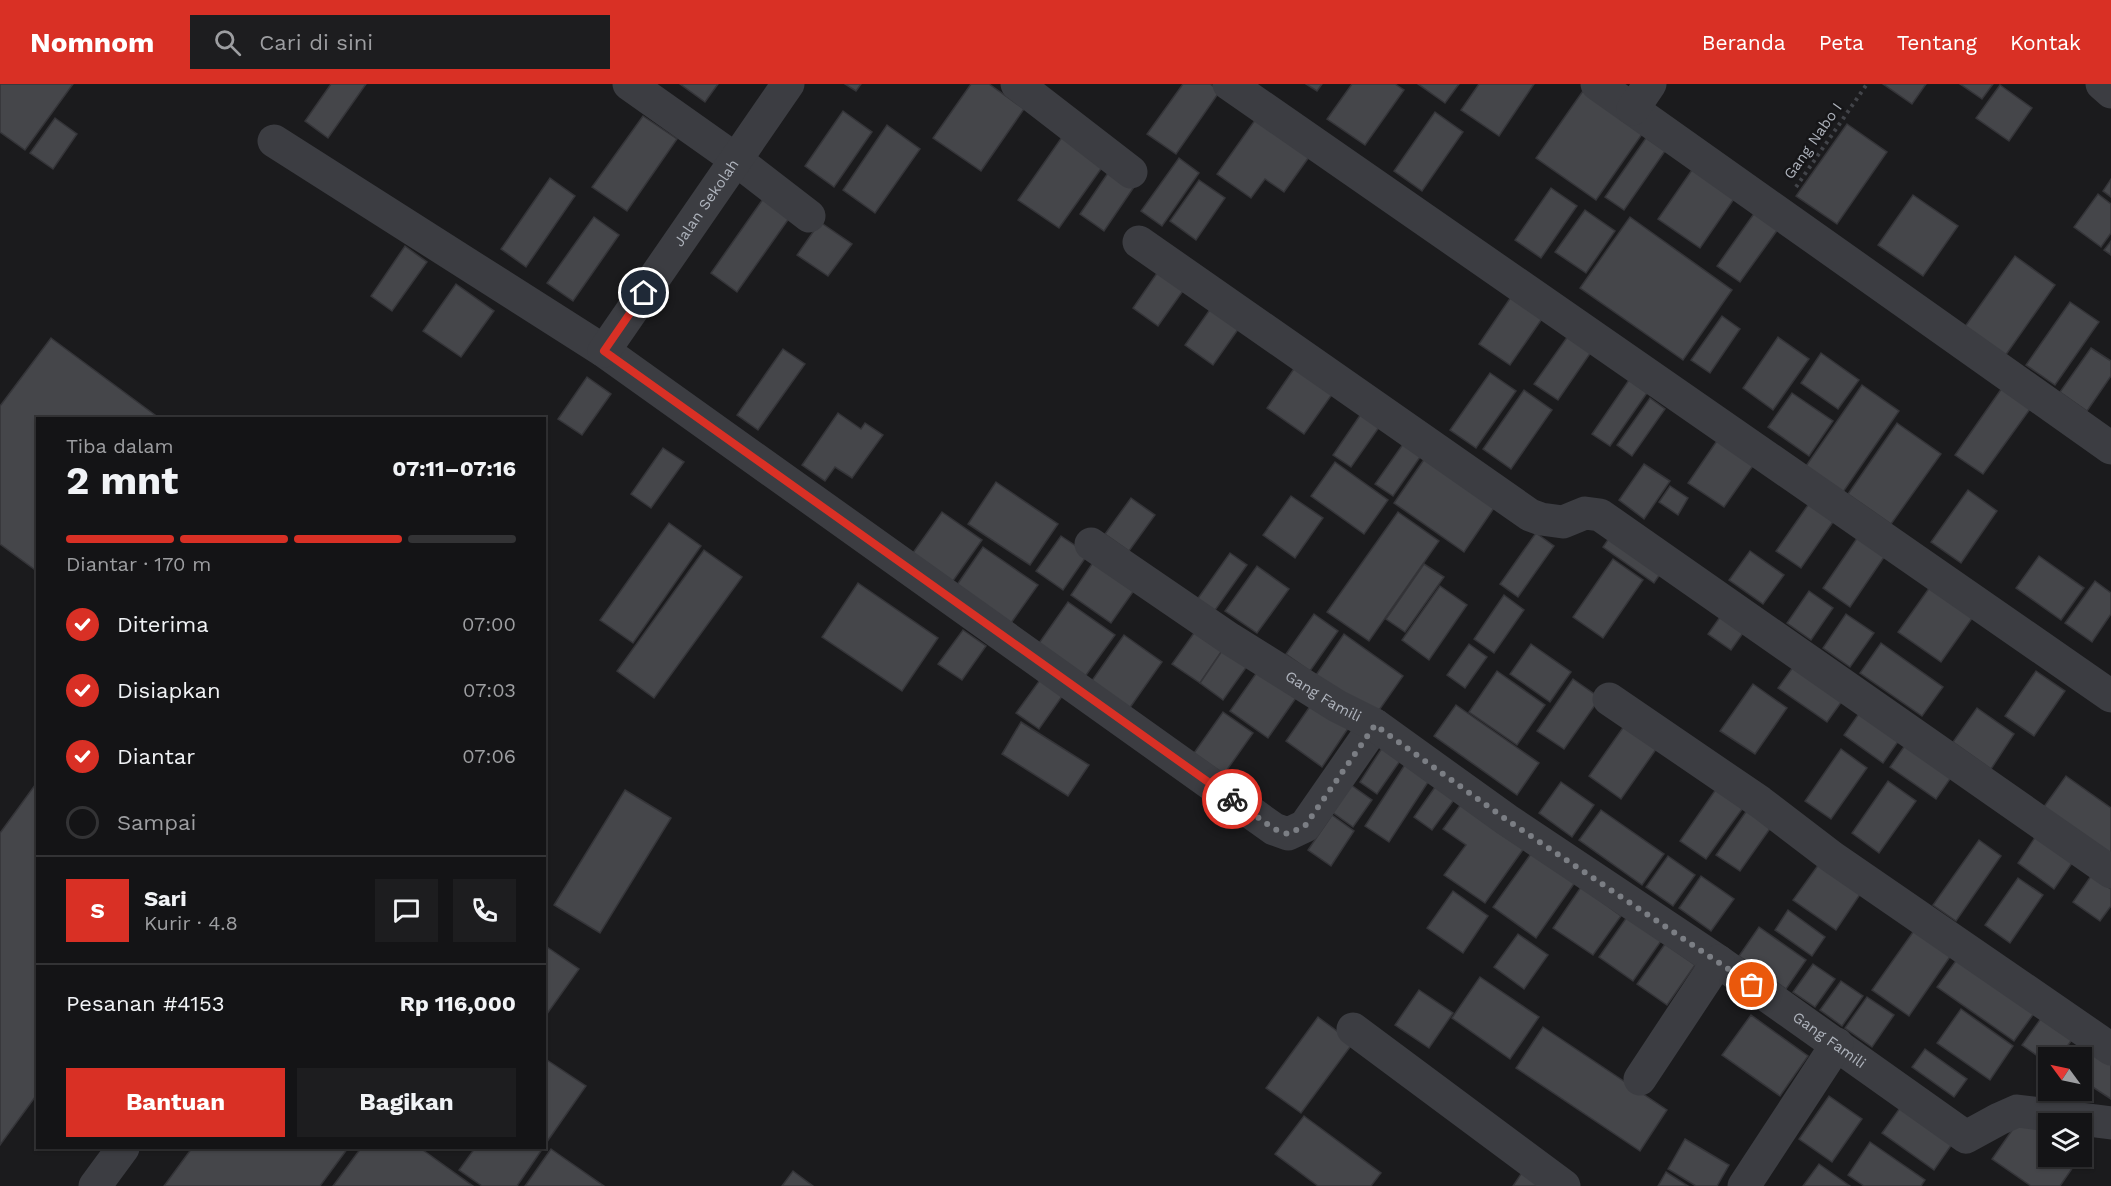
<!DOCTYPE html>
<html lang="id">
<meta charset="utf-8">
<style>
body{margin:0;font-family:"Work Sans",sans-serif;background:#1d1d1f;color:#f1f3f6;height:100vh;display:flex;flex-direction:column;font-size:22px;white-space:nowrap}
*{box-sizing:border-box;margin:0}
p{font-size:20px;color:#9d9ea1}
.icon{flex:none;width:33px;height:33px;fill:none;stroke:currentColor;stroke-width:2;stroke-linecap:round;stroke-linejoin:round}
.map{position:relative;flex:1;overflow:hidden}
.drawer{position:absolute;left:36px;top:333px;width:510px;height:732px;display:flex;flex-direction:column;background:#141416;border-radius:0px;box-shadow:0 2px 4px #0004,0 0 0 2px #333335}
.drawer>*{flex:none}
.needle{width:39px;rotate:303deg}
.tools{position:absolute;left:2038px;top:963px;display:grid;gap:12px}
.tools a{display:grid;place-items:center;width:54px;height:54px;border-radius:0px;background:#141416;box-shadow:0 2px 4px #0004,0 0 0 2px #333335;font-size:30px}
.pin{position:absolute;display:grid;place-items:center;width:51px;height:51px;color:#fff;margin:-26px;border:3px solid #fff;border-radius:50%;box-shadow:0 2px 6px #0007}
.courier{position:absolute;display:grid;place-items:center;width:60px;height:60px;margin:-30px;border:4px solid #d93025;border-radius:50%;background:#fff;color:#222;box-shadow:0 2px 8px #0007}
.overview em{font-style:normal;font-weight:700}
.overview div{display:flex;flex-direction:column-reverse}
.overview{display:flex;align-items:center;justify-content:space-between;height:102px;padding:0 30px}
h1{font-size:39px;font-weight:700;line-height:45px}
.bar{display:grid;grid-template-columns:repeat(4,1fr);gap:9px 6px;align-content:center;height:72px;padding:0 30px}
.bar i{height:8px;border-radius:4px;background:#333335}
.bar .selected{background:#d93025}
.bar p{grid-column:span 4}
.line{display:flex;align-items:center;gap:15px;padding:0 30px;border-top:2px solid #333335}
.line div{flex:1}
.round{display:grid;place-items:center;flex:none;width:63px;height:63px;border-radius:0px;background:#1d1d1f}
ol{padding:0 30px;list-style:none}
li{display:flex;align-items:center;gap:18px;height:66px}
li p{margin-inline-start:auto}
li .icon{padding:6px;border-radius:50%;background:#d93025;color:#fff;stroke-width:4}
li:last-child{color:#9d9ea1}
li i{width:33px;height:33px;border:3px solid #333335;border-radius:50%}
.button{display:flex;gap:12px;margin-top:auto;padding:12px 30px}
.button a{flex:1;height:69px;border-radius:0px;background:#d93025;color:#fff;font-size:24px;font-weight:700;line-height:69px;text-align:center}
.button a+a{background:#1d1d1f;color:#f1f3f6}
header{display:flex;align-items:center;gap:36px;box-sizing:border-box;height:84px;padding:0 30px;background:#d93025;color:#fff}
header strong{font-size:28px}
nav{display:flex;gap:33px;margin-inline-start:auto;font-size:21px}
.search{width:420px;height:54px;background:#1d1d1f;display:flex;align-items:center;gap:15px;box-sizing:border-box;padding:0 21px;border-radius:0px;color:#9d9ea1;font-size:22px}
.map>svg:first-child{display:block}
</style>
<header>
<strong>Nomnom</strong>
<div class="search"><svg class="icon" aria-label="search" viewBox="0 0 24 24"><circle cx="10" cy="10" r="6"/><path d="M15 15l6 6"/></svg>Cari di sini</div>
<nav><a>Beranda</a><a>Peta</a><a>Tentang</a><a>Kontak</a></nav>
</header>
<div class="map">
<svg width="2111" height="1102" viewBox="0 0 2111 1102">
<rect width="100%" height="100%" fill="#1b1b1d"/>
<g fill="#45464a" stroke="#353539" stroke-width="1.5">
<path d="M0 0H73L25 66 0 48Z"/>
<path d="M331 0H366L328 54 305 37Z"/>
<path d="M680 0H718L705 18Z"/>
<path d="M845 0H861L856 7Z"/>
<path d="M971 0H989L1024 25 981 87 933 54Z"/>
<path d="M1183 0H1210L1220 7 1176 70 1147 50Z"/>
<path d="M1306 0H1322L1317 7Z"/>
<path d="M1352 0H1395L1404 6 1365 61 1327 35Z"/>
<path d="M1418 0H1459L1445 19Z"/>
<path d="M1479 0H1534L1499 52 1461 26Z"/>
<path d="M1883 0H1926L1912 20Z"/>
<path d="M1960 0H1993L1982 15Z"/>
<path d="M2000 1 2032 24 2009 57 1976 34Z"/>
<path d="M1585 4 1645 46 1596 116 1536 74Z"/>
<path d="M843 27 872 48 834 103 805 82Z"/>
<path d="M1435 28 1463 48 1422 107 1394 87Z"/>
<path d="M1260 29 1309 73 1284 108 1265 95 1251 114 1217 90Z"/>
<path d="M643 32 677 55 627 127 592 103Z"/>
<path d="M55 34 77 50 53 85 30 69Z"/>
<path d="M1847 40 1887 68 1837 140 1796 112Z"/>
<path d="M887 41 920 65 875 129 843 106Z"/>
<path d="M1067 46 1108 75 1059 144 1018 116Z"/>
<path d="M1646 54 1665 67 1624 126 1605 113Z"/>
<path d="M1179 74 1199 89 1162 142 1141 127Z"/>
<path d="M1694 83 1736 112 1700 164 1658 135Z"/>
<path d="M1110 86 1134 103 1104 147 1080 130Z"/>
<path d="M550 94 575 112 526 183 501 165Z"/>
<path d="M2111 95V113L2103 107Z"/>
<path d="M1199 96 1225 114 1196 156 1170 137Z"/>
<path d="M1551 104 1577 122 1541 174 1515 156Z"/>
<path d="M2098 110 2111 120V149L2101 163 2074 143Z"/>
<path d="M1913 111 1958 142 1923 192 1878 161Z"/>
<path d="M763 115 790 133 737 208 711 189Z"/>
<path d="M1758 124 1781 141 1740 198 1717 182Z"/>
<path d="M1585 126 1615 147 1586 189 1555 168Z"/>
<path d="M594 133 619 151 573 217 547 199Z"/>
<path d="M1630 133 1732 206 1683 276 1580 204Z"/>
<path d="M820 138 852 160 828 192 797 171Z"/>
<path d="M2111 157V171L2104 166Z"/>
<path d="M405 162 427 178 392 227 371 212Z"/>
<path d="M2015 172 2055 201 2005 272 1964 244Z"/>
<path d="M1164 179 1190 197 1158 242 1133 224Z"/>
<path d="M456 200 494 227 461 273 423 247Z"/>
<path d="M1513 210 1544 232 1510 281 1479 260Z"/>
<path d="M1216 217 1244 237 1213 281 1185 261Z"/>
<path d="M2070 218 2099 238 2055 301 2026 281Z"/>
<path d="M1722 232 1740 245 1710 289 1691 276Z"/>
<path d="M1573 245 1596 261 1558 316 1534 300Z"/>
<path d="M1778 253 1809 275 1773 326 1743 304Z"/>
<path d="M51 254 159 334H38V488L0 460V322Z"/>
<path d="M2091 264 2111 277V292L2087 327 2060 308Z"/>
<path d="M783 265 805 280 758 346 737 331Z"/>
<path d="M1821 269 1859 296 1838 325 1801 299Z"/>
<path d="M1300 276 1338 302 1304 350 1267 324Z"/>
<path d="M1490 289 1516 307 1476 364 1450 346Z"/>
<path d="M587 293 611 310 582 351 558 335Z"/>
<path d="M2009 294 2038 314 1983 390 1955 371Z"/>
<path d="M1629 296 1647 309 1610 362 1592 350Z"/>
<path d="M1862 301 1899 327 1843 408 1806 382Z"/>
<path d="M1524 306 1552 326 1511 385 1483 365Z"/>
<path d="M1792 309 1833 337 1809 372 1768 343Z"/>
<path d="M1650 314 1665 325 1632 372 1617 361Z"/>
<path d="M1363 327 1382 339 1351 383 1333 371Z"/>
<path d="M838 329 861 345 865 339 883 351 852 394 835 383 825 397 802 381Z"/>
<path d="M1897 339 1941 370 1891 440 1848 410Z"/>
<path d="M1721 351 1757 376 1724 423 1688 399Z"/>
<path d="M1408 353 1425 366 1393 412 1375 400Z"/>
<path d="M663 364 684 378 651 424 631 410Z"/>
<path d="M1432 364 1494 424 1464 468 1394 419Z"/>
<path d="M1335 378 1388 416 1364 450 1311 412Z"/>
<path d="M1644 380 1670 397 1644 435 1619 416Z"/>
<path d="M996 398 1058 440 1030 481 968 440Z"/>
<path d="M1670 402 1688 414 1678 431 1659 418Z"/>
<path d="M1968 406 1997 427 1961 479 1931 458Z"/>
<path d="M1815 411 1840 428 1801 484 1776 467Z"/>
<path d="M1291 412 1323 434 1295 474 1263 451Z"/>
<path d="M1131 414 1155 431 1129 467 1105 450Z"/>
<path d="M942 428 982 456 950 501 910 473Z"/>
<path d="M1398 428 1439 457 1369 557 1327 528Z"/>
<path d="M669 439 701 462 633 559 600 536Z"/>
<path d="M1616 444 1667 480 1654 499 1603 463Z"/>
<path d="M1864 444 1891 463 1850 523 1823 504Z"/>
<path d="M1536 449 1554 462 1518 513 1500 500Z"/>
<path d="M1061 452 1088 470 1063 506 1036 487Z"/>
<path d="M983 463 1038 501 1006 546 952 508Z"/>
<path d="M704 466 742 493 654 614 617 587Z"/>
<path d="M1750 467 1784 491 1763 520 1729 496Z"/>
<path d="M1230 469 1247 481 1213 529 1196 517Z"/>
<path d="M2039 472 2084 504 2061 536 2016 504Z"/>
<path d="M1613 475 1643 496 1603 554 1573 533Z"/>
<path d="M1094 477 1135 505 1111 539 1071 511Z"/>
<path d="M1424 480 1444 493 1405 548 1386 535Z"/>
<path d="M1257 482 1289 505 1257 549 1225 527Z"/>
<path d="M2095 497 2111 509V530L2092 558 2065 539Z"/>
<path d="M858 499 938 554 902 607 822 553Z"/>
<path d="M1440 502 1467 521 1429 576 1402 556Z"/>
<path d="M1930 503 1973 533 1941 578 1898 548Z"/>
<path d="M1809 507 1833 524 1811 556 1787 539Z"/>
<path d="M1504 511 1524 526 1494 569 1474 555Z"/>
<path d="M1068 518 1115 551 1084 594 1037 562Z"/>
<path d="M1725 526 1748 542 1731 566 1708 550Z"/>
<path d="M1314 530 1338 547 1310 587 1286 570Z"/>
<path d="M1846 530 1874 549 1850 583 1823 564Z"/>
<path d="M1199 542 1226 561 1200 599 1172 580Z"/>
<path d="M963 546 986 562 962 596 938 580Z"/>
<path d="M1344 550 1403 592 1375 632 1316 591Z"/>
<path d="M1124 551 1162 578 1129 625 1091 598Z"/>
<path d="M1881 559 1943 603 1922 632 1860 589Z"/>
<path d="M1469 560 1487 573 1465 604 1447 591Z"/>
<path d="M1531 560 1571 588 1550 618 1510 590Z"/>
<path d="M1226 561 1250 578 1223 616 1200 599Z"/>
<path d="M1801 572 1850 606 1827 638 1778 604Z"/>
<path d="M1260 584 1298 611 1268 654 1230 627Z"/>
<path d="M1497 587 1545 621 1517 661 1469 628Z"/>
<path d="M2036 587 2065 607 2034 652 2005 632Z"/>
<path d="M1573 595 1600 614 1564 665 1537 647Z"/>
<path d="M1040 596 1063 611 1039 645 1016 629Z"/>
<path d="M1753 600 1787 624 1755 670 1720 647Z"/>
<path d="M1313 618 1349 643 1322 683 1286 657Z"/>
<path d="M1456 621 1539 679 1517 711 1434 652Z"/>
<path d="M1865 621 1904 649 1883 679 1844 651Z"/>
<path d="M1977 624 2014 650 1991 685 1953 658Z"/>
<path d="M1223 628 1253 649 1224 690 1194 669Z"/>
<path d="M1021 638 1089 681 1068 712 1002 670Z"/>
<path d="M1627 638 1659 661 1621 715 1589 692Z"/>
<path d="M1913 650 1959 682 1936 715 1890 683Z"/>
<path d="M1384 661 1402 674 1377 710 1360 698Z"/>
<path d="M1841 665 1867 684 1831 735 1805 717Z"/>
<path d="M1410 673 1434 689 1389 758 1365 742Z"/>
<path d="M2066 692 2111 724V772L2043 724Z"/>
<path d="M1344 696 1372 716 1353 743 1325 723Z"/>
<path d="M1440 696 1459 709 1432 746 1414 733Z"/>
<path d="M38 697V1009L0 1061V749Z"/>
<path d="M1888 697 1916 717 1879 769 1852 749Z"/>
<path d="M1561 698 1594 721 1572 753 1539 729Z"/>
<path d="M1721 698 1748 717 1706 775 1680 757Z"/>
<path d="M625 706 671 734 600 849 554 821Z"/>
<path d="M1464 716 1527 760 1485 819 1444 791 1466 761 1443 745Z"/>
<path d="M1750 722 1774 739 1740 787 1716 771Z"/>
<path d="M1601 726 1664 770 1642 801 1579 756Z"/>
<path d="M1332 731 1354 747 1331 782 1308 766Z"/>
<path d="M2040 746 2077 772 2054 805 2018 779Z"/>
<path d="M1979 756 2001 772 1956 837 1933 821Z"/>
<path d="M1533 767 1576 797 1536 854 1493 823Z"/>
<path d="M1668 772 1695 791 1673 822 1646 803Z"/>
<path d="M1819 780 1861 809 1836 846 1793 816Z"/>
<path d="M1701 792 1734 815 1711 847 1679 824Z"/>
<path d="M2091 792 2111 805V822L2100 837 2073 818Z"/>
<path d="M2018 794 2043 811 2010 859 1985 841Z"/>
<path d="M1581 803 1621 832 1593 871 1553 844Z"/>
<path d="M1453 807 1488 832 1463 869 1427 844Z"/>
<path d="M1788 826 1825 853 1812 872 1775 846Z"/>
<path d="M1627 833 1661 857 1633 897 1599 873Z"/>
<path d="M1918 841 1954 867 1909 932 1872 906Z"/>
<path d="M1759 843 1806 876 1786 905 1739 872Z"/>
<path d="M1518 850 1548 871 1524 905 1494 883Z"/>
<path d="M1665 860 1695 881 1667 921 1637 900Z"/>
<path d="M544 861 579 885 544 934Z"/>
<path d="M1963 867 2040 921 2014 957 1937 903Z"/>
<path d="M1813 880 1835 895 1815 923 1793 908Z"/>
<path d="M1480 893 1539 933 1510 975 1452 934Z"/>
<path d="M1841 897 1863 912 1842 942 1820 926Z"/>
<path d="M1419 906 1453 929 1429 964 1395 941Z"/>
<path d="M1867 913 1894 931 1872 963 1845 944Z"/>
<path d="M1961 925 2013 962 1990 996 1937 959Z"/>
<path d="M2047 926 2078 947 2059 974H2049V980L2022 961Z"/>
<path d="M1751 931 1808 972 1780 1012 1722 971Z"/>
<path d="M1318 933 1353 959 1301 1029 1266 1004Z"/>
<path d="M1543 943 1667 1026 1640 1067 1516 984Z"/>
<path d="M2085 952 2111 970V1015L2082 996V974H2069Z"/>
<path d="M1925 965 1967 995 1954 1013 1912 983Z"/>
<path d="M544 974 586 1002 544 1062Z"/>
<path d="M1829 1012 1862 1035 1832 1078 1799 1055Z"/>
<path d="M1905 1017 1957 1053 1934 1086 1882 1049Z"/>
<path d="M1304 1032 1381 1089 1371 1102H1318L1275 1070Z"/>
<path d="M2022 1032 2049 1051V1072L2080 1073 2060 1102H2031L1992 1075Z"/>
<path d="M1685 1055 1729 1081 1717 1102H1696L1668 1085Z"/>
<path d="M1870 1058 1925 1096 1921 1102H1864L1848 1091Z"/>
<path d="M192 1064H348L320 1102H164Z"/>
<path d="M361 1064H420L473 1102H333Z"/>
<path d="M475 1064H543L517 1102H482L459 1086Z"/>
<path d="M551 1065 604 1102H525Z"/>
<path d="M1819 1080 1850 1102H1803Z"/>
<path d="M1527 1081 1553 1102H1513Z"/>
<path d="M793 1087 813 1102H782Z"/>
<path d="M1666 1088 1688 1102H1658Z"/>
</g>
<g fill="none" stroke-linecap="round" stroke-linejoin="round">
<path stroke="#424449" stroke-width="4" stroke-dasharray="3 4.5" stroke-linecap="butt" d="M1796 103 1867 0"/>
<g stroke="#3c3d42" stroke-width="33">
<path d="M629 0 735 75 809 132"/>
<path d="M1017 0 1131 88"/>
<path d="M1229 0 2111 612"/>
<path d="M1597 0 2111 364"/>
<path d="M2102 0 2111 8"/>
<path d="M1633 25 1650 0"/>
<path d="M274 57 604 267 1274 745 1288 750 1305 742 1375 641"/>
<path d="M1139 158 1530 431 1541 435 1563 438 1585 429 1600 431 2111 788"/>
<path id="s1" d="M604 267 788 0"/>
<path id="s2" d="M1091 460 1230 555 1337 622 1375 641 1507 736 1718 877 1966 1053 1999 1035 2017 1027 2111 1039"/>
<path d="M1609 615 1760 718 1832 773 2111 965"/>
<path d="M1353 945 1564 1102"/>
<path d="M1640 995 1718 877"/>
<path d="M95 1102 123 1064"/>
<path d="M1744 1102 1837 960"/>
</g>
</g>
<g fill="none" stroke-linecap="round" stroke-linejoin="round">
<path stroke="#7b7e84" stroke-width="6" stroke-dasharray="0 10.8" d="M1232 715 1274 745 1288 750 1305 742 1375 641 1507 736 1752 901"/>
<path stroke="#d93025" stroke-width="8" d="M644 209 604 267 1232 715"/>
</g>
<g text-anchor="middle" stroke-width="5" stroke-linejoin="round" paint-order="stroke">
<g font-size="15" fill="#aeb3bc" stroke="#161618">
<text transform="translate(1813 57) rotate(-55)" y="5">Gang Nabo I</text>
<text dy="5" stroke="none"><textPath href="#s1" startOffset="180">Jalan Sekolah</textPath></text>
<text dy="5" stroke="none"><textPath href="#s2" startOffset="278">Gang Famili</textPath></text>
<text dy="5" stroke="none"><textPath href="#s2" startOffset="890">Gang Famili</textPath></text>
</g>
</g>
</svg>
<div class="tools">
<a><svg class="needle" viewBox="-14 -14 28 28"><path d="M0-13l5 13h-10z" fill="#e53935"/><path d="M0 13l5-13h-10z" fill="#9d9ea1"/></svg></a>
<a><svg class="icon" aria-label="layers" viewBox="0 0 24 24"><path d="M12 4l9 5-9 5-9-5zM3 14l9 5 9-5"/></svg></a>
</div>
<div class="pin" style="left:1752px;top:901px;background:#ea580c"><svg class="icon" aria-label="bag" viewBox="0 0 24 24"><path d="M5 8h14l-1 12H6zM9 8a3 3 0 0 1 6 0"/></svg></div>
<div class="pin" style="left:644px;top:209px;background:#1f2937"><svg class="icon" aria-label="home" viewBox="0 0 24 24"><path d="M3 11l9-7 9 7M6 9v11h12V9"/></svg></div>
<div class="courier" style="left:1232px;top:715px"><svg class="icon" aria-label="bike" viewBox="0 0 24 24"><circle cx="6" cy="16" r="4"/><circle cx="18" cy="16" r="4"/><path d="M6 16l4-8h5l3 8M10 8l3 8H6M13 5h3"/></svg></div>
<section class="drawer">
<div class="overview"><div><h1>2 mnt</h1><p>Tiba dalam</p></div><em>07:11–07:16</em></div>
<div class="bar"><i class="selected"></i><i class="selected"></i><i class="selected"></i><i></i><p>Diantar · 170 m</p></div>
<ol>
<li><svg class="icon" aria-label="check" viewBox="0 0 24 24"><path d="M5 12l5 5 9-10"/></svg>Diterima<p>07:00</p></li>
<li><svg class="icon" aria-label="check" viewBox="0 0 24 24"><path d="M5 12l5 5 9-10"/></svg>Disiapkan<p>07:03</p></li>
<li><svg class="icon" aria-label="check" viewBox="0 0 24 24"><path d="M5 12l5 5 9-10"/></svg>Diantar<p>07:06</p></li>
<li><i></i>Sampai</li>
</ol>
<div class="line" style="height:108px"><b class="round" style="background:#d93025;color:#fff">S</b><div><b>Sari</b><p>Kurir · 4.8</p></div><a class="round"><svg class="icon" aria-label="chat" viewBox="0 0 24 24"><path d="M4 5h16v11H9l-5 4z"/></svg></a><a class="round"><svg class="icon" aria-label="phone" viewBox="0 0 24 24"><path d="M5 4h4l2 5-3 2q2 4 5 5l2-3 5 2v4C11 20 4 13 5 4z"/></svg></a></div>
<div class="line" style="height:78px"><div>Pesanan #4153</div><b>Rp 116,000</b></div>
<div class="button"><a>Bantuan</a><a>Bagikan</a></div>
</section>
</div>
